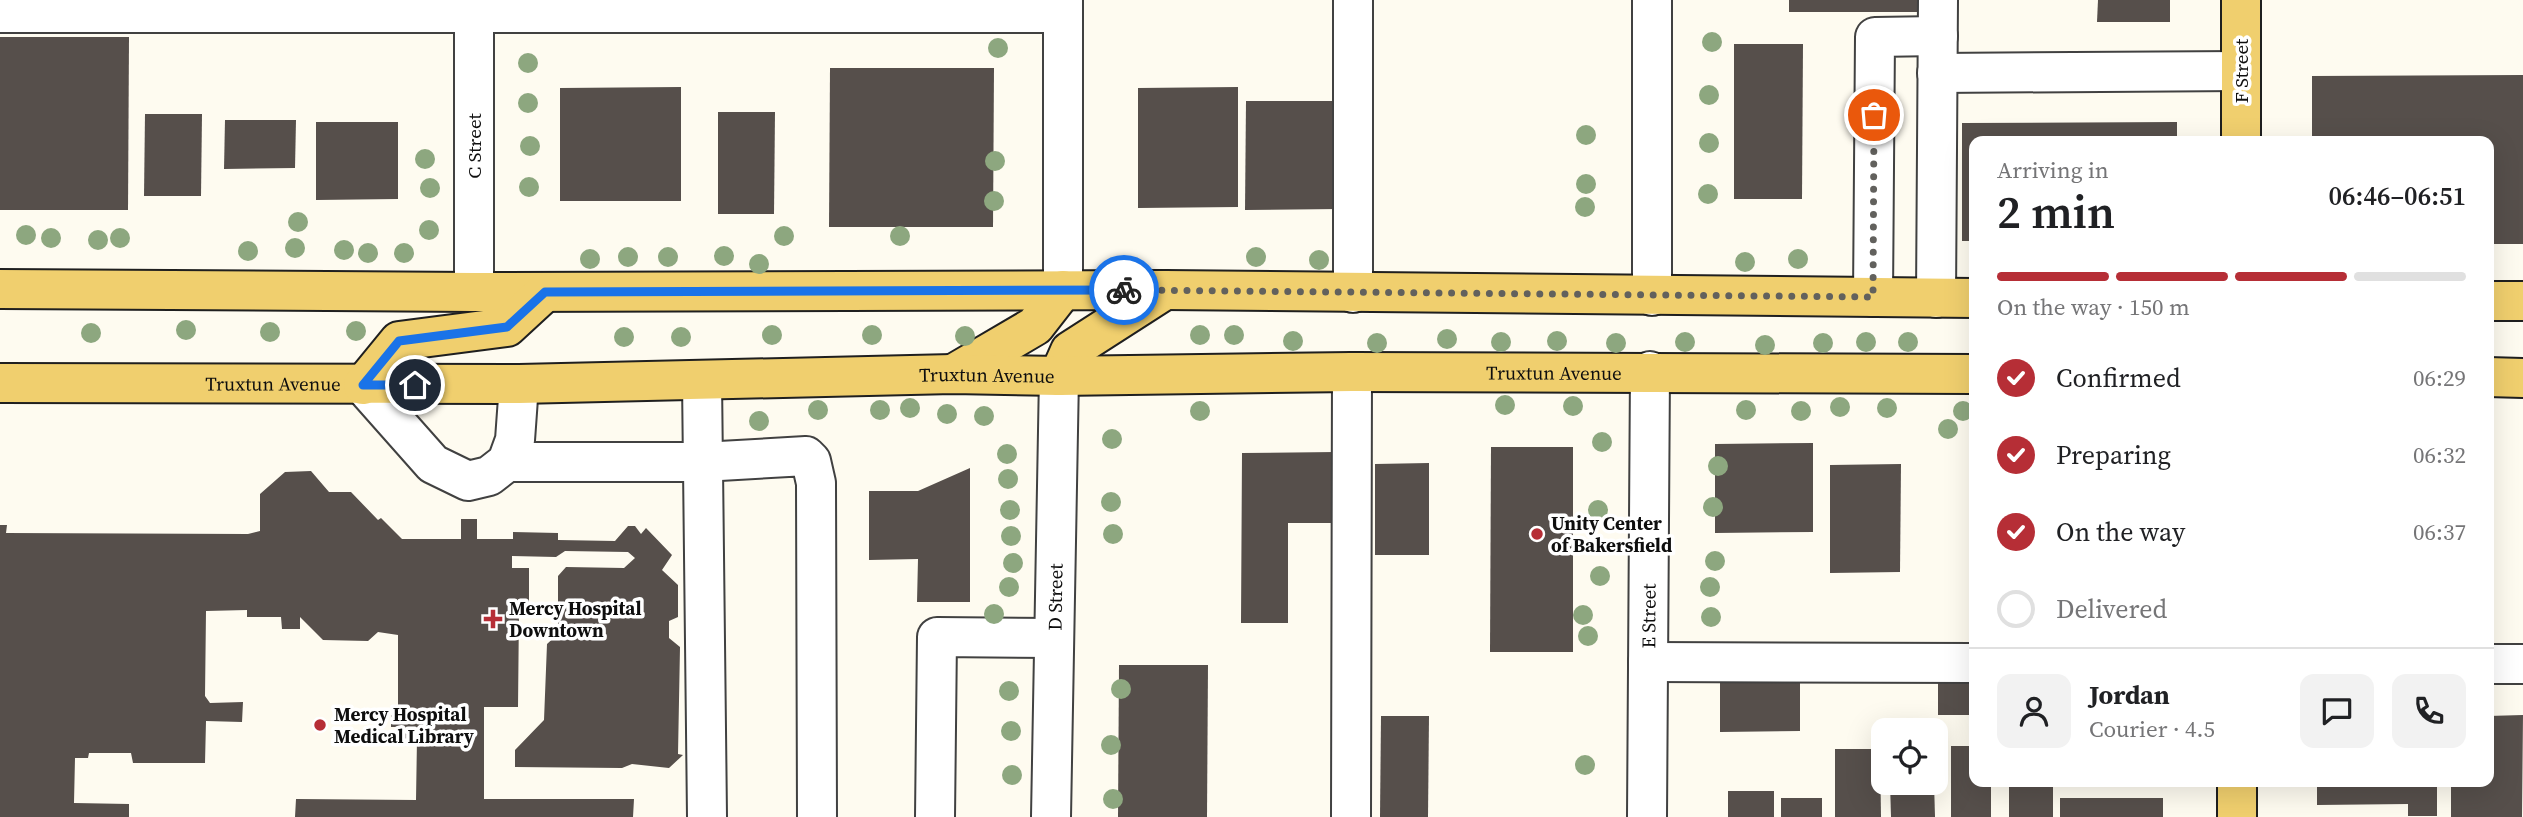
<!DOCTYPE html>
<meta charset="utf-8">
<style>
body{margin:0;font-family:"Source Serif 4",serif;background:#f2f2f2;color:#202124;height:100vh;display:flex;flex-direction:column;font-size:26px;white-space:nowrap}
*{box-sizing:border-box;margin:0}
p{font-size:23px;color:#757577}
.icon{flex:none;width:38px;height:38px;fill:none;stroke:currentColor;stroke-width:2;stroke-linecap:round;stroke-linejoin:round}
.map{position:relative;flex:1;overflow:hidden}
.panel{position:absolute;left:1969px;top:136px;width:525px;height:651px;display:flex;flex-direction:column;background:#fff;border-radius:14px;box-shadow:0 7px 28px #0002}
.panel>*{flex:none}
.buttons{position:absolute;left:1871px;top:718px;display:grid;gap:14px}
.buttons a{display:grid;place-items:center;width:77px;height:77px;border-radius:14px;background:#fff;box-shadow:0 7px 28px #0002;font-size:35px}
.pin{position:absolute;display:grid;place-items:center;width:60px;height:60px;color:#fff;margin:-30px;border:4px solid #fff;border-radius:50%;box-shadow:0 2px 7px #0007}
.courier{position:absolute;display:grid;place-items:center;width:70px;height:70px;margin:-35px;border:5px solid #1a73e8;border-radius:50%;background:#fff;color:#222;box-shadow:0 2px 9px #0007}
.headline em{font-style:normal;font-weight:600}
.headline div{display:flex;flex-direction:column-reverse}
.headline{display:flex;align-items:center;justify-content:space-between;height:119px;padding:0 28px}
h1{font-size:46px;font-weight:600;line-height:52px}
.bar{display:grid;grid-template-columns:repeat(4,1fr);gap:10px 7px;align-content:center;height:84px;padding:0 28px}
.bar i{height:9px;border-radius:5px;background:#e0e0e0}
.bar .current{background:#b62e36}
.bar p{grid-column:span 4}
.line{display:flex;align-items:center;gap:18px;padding:0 28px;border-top:2px solid #e0e0e0}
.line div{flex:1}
.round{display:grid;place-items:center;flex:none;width:74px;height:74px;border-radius:14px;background:#f2f2f2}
ol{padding:0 28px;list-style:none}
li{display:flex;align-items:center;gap:21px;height:77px}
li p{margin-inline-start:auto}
li .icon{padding:7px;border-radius:50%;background:#b62e36;color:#fff;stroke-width:4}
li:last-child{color:#757577}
li i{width:38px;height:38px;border:4px solid #e0e0e0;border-radius:50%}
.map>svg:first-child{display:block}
</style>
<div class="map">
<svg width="2523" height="817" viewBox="0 0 2523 817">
<rect width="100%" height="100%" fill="#fefbf0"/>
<g fill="#564f4b">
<rect x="1789" y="0" width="133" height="12"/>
<path d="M2098 0H2170V22H2097Z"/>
<path d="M0 37H129L128 210H0Z"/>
<path d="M1734 44H1803L1802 199H1734Z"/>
<path d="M830 68H994L993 227H829Z"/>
<path d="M2523 75V244H2488V142H2312V76Z"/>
<path d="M681 87V201H560V88Z"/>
<path d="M1238 87V207L1138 208V88Z"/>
<path d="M1246 101H1339V209L1245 210Z"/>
<path d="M718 112H775L774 214H718Z"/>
<path d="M145 114H202L201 196H144Z"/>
<path d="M225 120H296L295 168 224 169Z"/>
<path d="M316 122H398V199L316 200Z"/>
<path d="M2177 122V142H1974V241H1962V123Z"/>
<path d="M2488 436H2494L2493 609H2488Z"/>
<path d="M1813 443V532L1715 533V444Z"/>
<path d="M1491 447H1573V652H1490Z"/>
<path d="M1336 452V523H1288V623H1241L1242 453Z"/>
<path d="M1429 463V555H1375V464Z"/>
<path d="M1901 464 1900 572 1830 573V465Z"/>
<path d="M970 468V602H917L918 559 869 560V491H918Z"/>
<path d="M311 471 329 492H351L378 520 381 518 402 539H461V519H477V539H513V532L558 533V540L615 541 628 526H635L641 534 646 528 672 555 662 570 678 585V617L669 621V638L680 647 678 754 683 755 669 768 632 764 622 768 515 767V750L544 720 547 644 558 634V576L566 567 624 568 635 558 628 552 565 551 556 557 512 556V568H529V609L519 610 518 707H484V799H634L633 817H295L296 799 416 800 417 739 398 738 397 727H391V715H398V635L378 632 368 641 323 640 300 617V629H282L281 617H247V610L206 611 205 696 210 703 243 702 242 722 206 721 205 763H133L131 753H89L88 758H75L74 803 129 804V817H0V525H7L6 533 248 534 260 531V494L285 472Z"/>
<path d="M1119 665H1208L1207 817H1118Z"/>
<rect x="1938" y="676" width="36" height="39"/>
<path d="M1720 677H1800V731L1720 732Z"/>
<path d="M2523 715 2522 817H2451V782H2488V716Z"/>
<path d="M1381 716H1429L1428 817H1380Z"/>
<path d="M1951 746H1974V782H1991V817H1951Z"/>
<path d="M1835 749H1880L1881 817H1835Z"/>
<path d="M1890 782H1934L1935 817H1891Z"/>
<rect x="2009" y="782" width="44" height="35"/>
<path d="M2317 782H2437V816H2408V804L2317 805Z"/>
<rect x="1728" y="791" width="46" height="26"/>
<rect x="1781" y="798" width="41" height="19"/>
<rect x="2060" y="798" width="103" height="19"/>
</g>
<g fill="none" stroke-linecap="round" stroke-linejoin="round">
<defs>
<g id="minor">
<path d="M474 0V292"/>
<path d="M1063 0V290"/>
<path d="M1353 0V293"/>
<path d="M1652 0V296"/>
<path d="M0 13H1063"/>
<path d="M1937 73 2241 71"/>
<path d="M1873 297 1875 37 1938 36"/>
<path d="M1936 298 1938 0"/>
<path d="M702 380 707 817"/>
<path d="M363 385 433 464 468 481 489 476 507 462 515 440 519 384"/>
<path d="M507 462H702L806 456 811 461 816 483 817 817"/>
<path d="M1648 662 1974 663"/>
<path d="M2488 664H2523"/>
<path d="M935 817 937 637 1054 638"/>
<path id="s1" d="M1051 817 1059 376"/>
<path d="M1351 817 1352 372"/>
<path id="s2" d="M1647 817 1650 371"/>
</g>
<g id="major">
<path d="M2241 0V142"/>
<path d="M0 289 474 292 1165 290 1974 298"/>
<path d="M2488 301H2523"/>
<path d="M953 374 1035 326 1063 290"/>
<path d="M1059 376 1070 351 1165 290"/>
<path d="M2488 377 2523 378"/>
<path id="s3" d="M0 383 519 384 953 374 1059 376 1352 372 1974 374"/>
<path d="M363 385 399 341 507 327 545 292"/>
<path d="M2237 817V782"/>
</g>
</defs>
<use href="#minor" stroke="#414141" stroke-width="42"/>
<use href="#major" stroke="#1f1f1f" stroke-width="42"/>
<use href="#minor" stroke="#fff" stroke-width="38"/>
<use href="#major" stroke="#f0cf6e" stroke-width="38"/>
</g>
<g fill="#8da77f">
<circle cx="1712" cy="42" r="10"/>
<circle cx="998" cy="48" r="10"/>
<circle cx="528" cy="63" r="10"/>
<circle cx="1709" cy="95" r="10"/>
<circle cx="528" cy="103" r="10"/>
<circle cx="1586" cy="135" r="10"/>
<circle cx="1709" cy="143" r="10"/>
<circle cx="530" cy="146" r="10"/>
<circle cx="425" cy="159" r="10"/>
<circle cx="995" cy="161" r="10"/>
<circle cx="1586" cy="184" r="10"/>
<circle cx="529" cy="187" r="10"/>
<circle cx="430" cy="188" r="10"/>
<circle cx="1708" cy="194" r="10"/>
<circle cx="994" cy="201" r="10"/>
<circle cx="1585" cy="207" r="10"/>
<circle cx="298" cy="222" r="10"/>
<circle cx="429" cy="230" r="10"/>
<circle cx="26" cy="235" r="10"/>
<circle cx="784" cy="236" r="10"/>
<circle cx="900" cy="236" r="10"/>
<circle cx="51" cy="238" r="10"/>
<circle cx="120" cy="238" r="10"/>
<circle cx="98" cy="240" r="10"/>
<circle cx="295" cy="248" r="10"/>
<circle cx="344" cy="250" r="10"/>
<circle cx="248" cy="251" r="10"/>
<circle cx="368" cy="253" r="10"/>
<circle cx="404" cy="253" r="10"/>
<circle cx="724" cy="256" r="10"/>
<circle cx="628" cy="257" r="10"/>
<circle cx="668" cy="257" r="10"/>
<circle cx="1256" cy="257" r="10"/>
<circle cx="590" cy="259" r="10"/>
<circle cx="1798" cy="259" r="10"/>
<circle cx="1319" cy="260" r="10"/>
<circle cx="1745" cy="262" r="10"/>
<circle cx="759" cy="264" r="10"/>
<circle cx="186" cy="330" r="10"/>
<circle cx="356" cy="331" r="10"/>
<circle cx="270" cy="332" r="10"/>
<circle cx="91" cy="333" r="10"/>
<circle cx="772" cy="335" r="10"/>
<circle cx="872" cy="335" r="10"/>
<circle cx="1200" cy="335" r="10"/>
<circle cx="1234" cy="335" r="10"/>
<circle cx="965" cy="336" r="10"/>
<circle cx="624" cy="337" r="10"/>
<circle cx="681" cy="337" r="10"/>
<circle cx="1447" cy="339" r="10"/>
<circle cx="1293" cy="341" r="10"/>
<circle cx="1557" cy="341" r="10"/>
<circle cx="1501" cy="342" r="10"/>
<circle cx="1685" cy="342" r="10"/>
<circle cx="1866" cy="342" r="10"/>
<circle cx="1908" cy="342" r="10"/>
<circle cx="1377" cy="343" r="10"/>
<circle cx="1616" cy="343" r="10"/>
<circle cx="1823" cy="343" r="10"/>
<circle cx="1765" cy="345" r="10"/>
<circle cx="1505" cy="405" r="10"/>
<circle cx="1573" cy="406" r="10"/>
<circle cx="1840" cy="407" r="10"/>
<circle cx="910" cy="408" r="10"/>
<circle cx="1887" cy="408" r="10"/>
<circle cx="818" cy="410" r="10"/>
<circle cx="880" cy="410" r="10"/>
<circle cx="1746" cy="410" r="10"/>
<circle cx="1200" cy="411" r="10"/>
<circle cx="1801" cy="411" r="10"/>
<circle cx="1963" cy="411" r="10"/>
<circle cx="947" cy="414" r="10"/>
<circle cx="984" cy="416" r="10"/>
<circle cx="759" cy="421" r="10"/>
<circle cx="1948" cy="429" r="10"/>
<circle cx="1112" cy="439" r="10"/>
<circle cx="1602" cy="442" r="10"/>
<circle cx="1007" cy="454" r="10"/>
<circle cx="1718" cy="466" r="10"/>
<circle cx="1008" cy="479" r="10"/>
<circle cx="1111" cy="502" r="10"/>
<circle cx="1713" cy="507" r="10"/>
<circle cx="1010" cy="510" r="10"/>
<circle cx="1598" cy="510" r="10"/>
<circle cx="1113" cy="534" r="10"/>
<circle cx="1011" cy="536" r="10"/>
<circle cx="1715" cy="561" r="10"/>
<circle cx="1013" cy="563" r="10"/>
<circle cx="1600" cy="576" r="10"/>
<circle cx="1009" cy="587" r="10"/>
<circle cx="1710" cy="587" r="10"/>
<circle cx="994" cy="614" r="10"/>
<circle cx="1583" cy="615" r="10"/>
<circle cx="1711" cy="617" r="10"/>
<circle cx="1588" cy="636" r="10"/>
<circle cx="1121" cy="689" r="10"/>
<circle cx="1009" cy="691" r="10"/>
<circle cx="1011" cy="731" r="10"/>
<circle cx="1111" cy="745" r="10"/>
<circle cx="1585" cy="765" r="10"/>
<circle cx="1012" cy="775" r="10"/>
<circle cx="1113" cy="799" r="10"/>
</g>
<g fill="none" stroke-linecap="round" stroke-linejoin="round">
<path stroke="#62615d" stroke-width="7" stroke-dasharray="0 12.6" d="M1124 290 1873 297 1874 115"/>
<path stroke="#1a73e8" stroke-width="9" d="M415 385H363L399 341 507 327 545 292 1124 290"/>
</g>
<g fill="#b62e36" stroke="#fff" stroke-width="2.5">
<circle cx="1537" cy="534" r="7"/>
<path d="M489.5 608.5h7v7h7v7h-7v7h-7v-7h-7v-7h7z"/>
<circle cx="320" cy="725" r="7"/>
</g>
<g text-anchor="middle" stroke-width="7" stroke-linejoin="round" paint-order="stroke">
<g font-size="19" fill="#0e0e0e" stroke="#fff">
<text transform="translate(2241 71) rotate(-90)" y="7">F Street</text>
<text transform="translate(474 146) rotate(-90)" y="7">C Street</text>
<text dy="7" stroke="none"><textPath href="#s3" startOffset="1554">Truxtun Avenue</textPath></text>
<text dy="7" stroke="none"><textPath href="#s3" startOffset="987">Truxtun Avenue</textPath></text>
<text dy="7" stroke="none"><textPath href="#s3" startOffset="273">Truxtun Avenue</textPath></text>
<text dy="7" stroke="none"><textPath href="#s1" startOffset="220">D Street</textPath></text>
<text dy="7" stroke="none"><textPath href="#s2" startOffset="201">E Street</textPath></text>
</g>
<g font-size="19" font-weight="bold" fill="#0e0e0e" stroke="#fff" text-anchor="start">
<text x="1551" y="530">Unity Center<tspan x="1551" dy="22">of Bakersfield</tspan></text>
<text x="509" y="615">Mercy Hospital<tspan x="509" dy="22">Downtown</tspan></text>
<text x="334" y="721">Mercy Hospital<tspan x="334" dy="22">Medical Library</tspan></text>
</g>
</g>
</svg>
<div class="buttons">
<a><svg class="icon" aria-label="locate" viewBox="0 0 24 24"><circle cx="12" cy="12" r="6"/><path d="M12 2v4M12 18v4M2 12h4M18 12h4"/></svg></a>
</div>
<div class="pin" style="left:1874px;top:115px;background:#ea580c"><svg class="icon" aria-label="bag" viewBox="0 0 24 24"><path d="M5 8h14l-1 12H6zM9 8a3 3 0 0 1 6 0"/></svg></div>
<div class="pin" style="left:415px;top:385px;background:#1f2937"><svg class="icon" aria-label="home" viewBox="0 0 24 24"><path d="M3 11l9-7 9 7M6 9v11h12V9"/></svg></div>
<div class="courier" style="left:1124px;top:290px"><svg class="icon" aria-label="bike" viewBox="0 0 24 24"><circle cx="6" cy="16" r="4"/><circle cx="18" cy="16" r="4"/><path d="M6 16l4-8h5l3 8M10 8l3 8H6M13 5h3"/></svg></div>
<section class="panel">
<div class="headline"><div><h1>2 min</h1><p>Arriving in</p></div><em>06:46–06:51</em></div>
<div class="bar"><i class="current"></i><i class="current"></i><i class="current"></i><i></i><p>On the way · 150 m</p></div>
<ol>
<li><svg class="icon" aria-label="check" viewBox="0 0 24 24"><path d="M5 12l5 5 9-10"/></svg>Confirmed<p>06:29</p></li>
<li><svg class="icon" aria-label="check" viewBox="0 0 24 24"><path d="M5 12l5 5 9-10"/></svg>Preparing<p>06:32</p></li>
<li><svg class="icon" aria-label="check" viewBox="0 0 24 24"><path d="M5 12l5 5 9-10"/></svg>On the way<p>06:37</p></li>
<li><i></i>Delivered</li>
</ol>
<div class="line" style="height:126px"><a class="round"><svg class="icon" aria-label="person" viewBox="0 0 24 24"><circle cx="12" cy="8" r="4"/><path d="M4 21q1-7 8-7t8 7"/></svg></a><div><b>Jordan</b><p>Courier · 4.5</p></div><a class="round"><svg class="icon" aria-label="chat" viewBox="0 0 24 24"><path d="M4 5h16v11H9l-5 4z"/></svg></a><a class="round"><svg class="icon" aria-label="phone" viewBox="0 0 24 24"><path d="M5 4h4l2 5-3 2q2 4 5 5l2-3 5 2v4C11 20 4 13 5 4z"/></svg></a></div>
</section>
</div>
